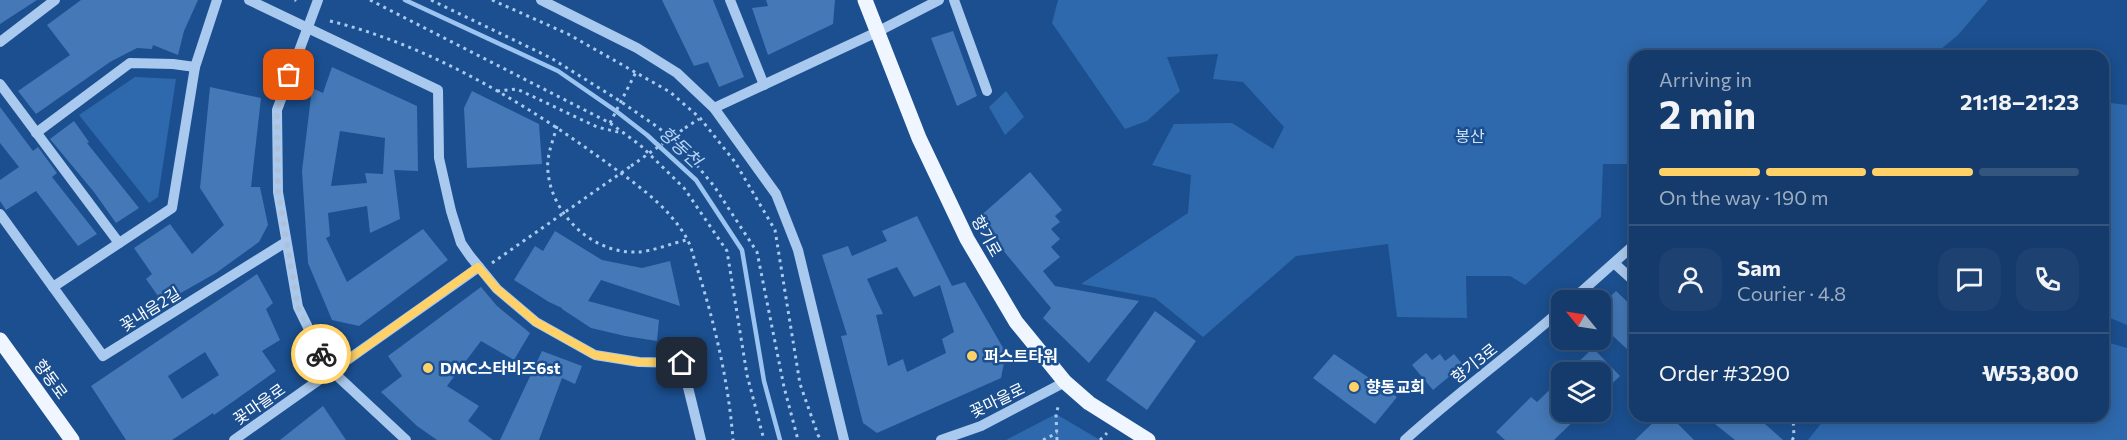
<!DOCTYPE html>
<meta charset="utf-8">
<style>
body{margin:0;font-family:Commissioner,"Noto Sans KR",sans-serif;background:#1d4271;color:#f1f3f6;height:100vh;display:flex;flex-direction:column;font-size:22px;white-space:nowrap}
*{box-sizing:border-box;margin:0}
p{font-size:20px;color:#9dadc1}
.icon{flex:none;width:33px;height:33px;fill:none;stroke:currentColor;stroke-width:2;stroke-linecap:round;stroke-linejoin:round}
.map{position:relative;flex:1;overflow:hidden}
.panel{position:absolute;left:1629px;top:50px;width:480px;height:372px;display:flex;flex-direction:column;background:#143b6b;border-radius:18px;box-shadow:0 3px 15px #0003,0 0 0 2px #33557e}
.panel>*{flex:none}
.needle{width:39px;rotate:300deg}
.tools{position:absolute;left:1551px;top:290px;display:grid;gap:12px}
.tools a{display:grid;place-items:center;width:60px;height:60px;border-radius:12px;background:#143b6b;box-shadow:0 3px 15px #0003,0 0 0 2px #33557e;font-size:30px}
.pin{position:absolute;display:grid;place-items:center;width:51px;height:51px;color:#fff;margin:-26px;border-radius:12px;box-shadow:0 3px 9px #0006}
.courier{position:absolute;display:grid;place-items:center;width:60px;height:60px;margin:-30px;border:4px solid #ffd166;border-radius:50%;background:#fff;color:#222;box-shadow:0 2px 8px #0007}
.overview em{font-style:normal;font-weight:700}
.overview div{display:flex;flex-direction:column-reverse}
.overview{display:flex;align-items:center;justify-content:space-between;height:102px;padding:0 30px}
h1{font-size:39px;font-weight:700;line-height:45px}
.bar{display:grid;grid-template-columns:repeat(4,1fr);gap:9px 6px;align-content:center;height:72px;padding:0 30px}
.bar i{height:8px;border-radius:4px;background:#33557e}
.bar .selected{background:#ffd166}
.bar p{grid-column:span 4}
.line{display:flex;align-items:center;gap:15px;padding:0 30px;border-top:2px solid #33557e}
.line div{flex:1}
.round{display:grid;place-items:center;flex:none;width:63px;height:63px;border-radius:18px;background:#1d4271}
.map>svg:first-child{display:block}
</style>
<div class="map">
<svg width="2127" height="440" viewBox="0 0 2127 440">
<rect width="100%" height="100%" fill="#1b4f8f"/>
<g fill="#2e69ad">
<path d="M1058 0H1988L1958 35 1934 55 1635 56V164H1603L1601 217 1525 285 1510 276H1466L1467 318 1397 317 1388 244 1296 256 1203 337 1155 298 1081 284 1188 213 1191 175 1152 165 1174 124 1232 123 1273 149 1284 127 1243 82 1213 79 1218 54 1167 57 1180 91 1147 121 1125 129 1052 23Z"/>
<path d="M135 77 176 79 158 197 149 203 79 115Z"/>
<path d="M1006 91 1024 117 1005 135 989 107Z"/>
<path d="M2103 102 2127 105V325L2103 315Z"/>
<path d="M2103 341 2127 348V440H1808L1827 416H2103Z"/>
<path d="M1056 414 1100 440H1006Z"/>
</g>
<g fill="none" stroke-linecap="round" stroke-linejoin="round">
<path stroke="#9cc4f0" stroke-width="4.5" d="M405 0 558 71 616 111 647 135 696 180 742 250 764 381 780 440"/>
</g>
<g fill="#4478b7" fill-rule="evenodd">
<path d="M0 0H37L0 24Z"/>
<path d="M81 0H198L184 31 178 55 153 45 152 49 137 48 110 62 36 114 18 91 70 55 47 25Z"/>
<path d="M662 0H713L744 77 719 87 708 62 694 66Z"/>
<path d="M766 0H835L833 24 768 55 752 8 768 6Z"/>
<path d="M953 31 977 96 957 106 931 38Z"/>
<path d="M332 67 417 106 418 171 394 170 400 219 370 233 367 206 328 213 330 236 326 238 347 282 423 229 448 260 359 326 332 320 308 263 302 171 312 88 323 93ZM340 131 385 138 383 174 365 173 367 183 331 186Z"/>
<path d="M210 87 261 98 251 187H260L268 225 259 242 216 273 163 303 146 279 152 274 134 248 170 224 192 254 224 225 200 188Z"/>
<path d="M472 91 539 124 542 164 467 168 464 108Z"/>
<path d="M0 107 33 151 38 147 57 173 52 177 97 234 78 246 36 191 6 210 0 201V180L19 167 0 143Z"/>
<path d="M74 121 89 142 87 143 139 208 116 223 94 192 50 139Z"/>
<path d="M1030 172 1062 210 1055 216 1060 222 1051 229 1060 239 1051 247 1060 257 1043 271 1055 286 1139 301 1089 363 1043 318 1051 308 977 219Z"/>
<path d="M917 216 952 286 965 282 1006 353 1001 378 877 433 863 423 841 336 847 335 822 255 848 246 852 256 887 241 882 231ZM897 267 914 297 940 285 954 332 942 339 946 353 907 372 903 359 888 366 876 315 883 314 867 279Z"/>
<path d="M555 231 602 260 642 268 670 261 680 306 601 280 588 301 659 320 657 341 625 336 591 328 562 309V308L549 302 514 280 535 246 543 251Z"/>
<path d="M257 274 273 303 266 309 280 340 262 351 276 371 214 415 213 413 172 440H126L91 386ZM205 352 219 375 182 399 168 376Z"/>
<path d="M481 287 497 306 530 333 514 360 481 341 447 386 479 406 468 421 493 440H437L417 426 381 392 402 376 388 356Z"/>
<path d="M1616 291 1635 309V341L1627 349 1600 324V307Z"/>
<path d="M1155 311 1196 341 1147 410 1106 380Z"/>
<path d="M1593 348 1620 376 1600 395V372H1568Z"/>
<path d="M542 351 582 366 575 384 562 378 539 440H500Z"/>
<path d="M1426 353 1432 360 1440 354 1445 361 1454 354 1463 365 1433 390 1412 365Z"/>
<path d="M1334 354 1397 397 1375 424 1313 378Z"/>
<path d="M1562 378V411H1584L1554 440H1505L1496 432 1531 397 1537 402Z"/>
<path d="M323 406 346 440H280Z"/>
<path d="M1660 416H1670L1694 440H1635Z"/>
<path d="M1705 416H1756L1783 440H1735Z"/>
</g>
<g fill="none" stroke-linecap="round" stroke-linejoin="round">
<g stroke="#a9c9ee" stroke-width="3" stroke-dasharray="3 4.5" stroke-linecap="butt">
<path d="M295 0 296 1"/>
<path d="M370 0 610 123 640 145 684 188 727 251 747 375 764 440"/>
<path d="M431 0 551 58 620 101 659 128 685 151 714 186 757 252 784 387 798 440"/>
<path d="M492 0 568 34 670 92 700 118 735 162 775 230 800 384 818 435 821 440"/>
<path d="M330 21C429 45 525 103 607 163 636 184 668 206 686 237 692 247 694 260 698 271 715 324 729 385 733 440"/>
<path d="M497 91 517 89 597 127 622 133"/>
<path d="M610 123 636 72"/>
<path d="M557 126C553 141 546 156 548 172 552 215 593 254 637 252 651 252 672 243 687 240"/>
<path d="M685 128 699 119"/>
<path d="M492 263 631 166"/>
<path d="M1043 440 1057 433"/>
<path d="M1057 440 1056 414 1059 404"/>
<path d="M1100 440 1107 433"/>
<path d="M1792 440 1794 437 1793 416"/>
</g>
<g stroke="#a9c9ee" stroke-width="10">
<path d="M249 0 438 90 439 158 451 211 461 243 470 256 497 289 536 322 595 355 639 362 682 363 701 440"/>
<path d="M318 0 277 110 278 192 298 307 322 356 332 371 406 440"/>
<path d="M541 0 637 48 677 73 714 108 776 194 798 250 844 440"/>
<path d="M730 0 764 85"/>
<path d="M954 0 987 91"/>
<path d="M0 42 55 0"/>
<path d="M0 84 119 243"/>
<path d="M714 108 877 32 939 0"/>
<path d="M36 133 130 63 173 64 195 67"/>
<path d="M0 214 103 356 286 242"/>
<path d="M1614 263 1635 282"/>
<path d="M53 287 172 208 195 67 217 0"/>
<path d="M1572 300 1635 244"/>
<path d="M234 440 479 267"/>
<path d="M941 440 981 426 1065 382"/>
<path d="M1405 440C1456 394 1511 354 1562 309"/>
</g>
<g stroke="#f0f6ff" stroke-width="15">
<path d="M865 0 919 138 967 239 1016 322 1065 382 1089 403 1148 440"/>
<path d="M0 340 72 440"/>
</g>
<path stroke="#a9c9ee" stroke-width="3" stroke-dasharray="3 4.5" stroke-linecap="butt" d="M631 166 685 128"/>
</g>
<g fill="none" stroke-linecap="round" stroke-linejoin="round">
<path stroke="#afc1d8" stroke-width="6" stroke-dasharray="0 10.8" d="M289 75 277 110 278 192 298 307 321 354"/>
<path stroke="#ffd166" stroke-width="8" d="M321 354 332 371 478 267 497 289 536 322 595 355 639 362 682 363"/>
</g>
<g fill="#ffd166" stroke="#1b4f8f" stroke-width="2">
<circle cx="972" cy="356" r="6"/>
<circle cx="428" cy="368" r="6"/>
<circle cx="1354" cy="387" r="6"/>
</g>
<g text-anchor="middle" stroke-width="5" stroke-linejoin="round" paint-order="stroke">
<g font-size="16" fill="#cfe3fa" stroke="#1b4f8f">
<text x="1470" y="142">봉산</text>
</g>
<g font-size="16" fill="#fff" stroke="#1b4f8f">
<text transform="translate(987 236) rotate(61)" y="6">향기로</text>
<text transform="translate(150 309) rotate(-32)" y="6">꽃내음2길</text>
<text transform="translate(1474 363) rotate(-38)" y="6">향기3로</text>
<text transform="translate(51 379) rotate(54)" y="6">향동로</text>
<text transform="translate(997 400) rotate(-26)" y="6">꽃마을로</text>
<text transform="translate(259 404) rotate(-35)" y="6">꽃마을로</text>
</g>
<g font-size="16" font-weight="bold" fill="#fff" stroke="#1b4f8f" text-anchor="start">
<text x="984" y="362">퍼스트타워</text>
<text x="440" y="374">DMC스타비즈6st</text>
<text x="1366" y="393">향동교회</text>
</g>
<g font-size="18" font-style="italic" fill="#b5d3f5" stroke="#1b4f8f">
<text transform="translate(680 147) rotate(43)" y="6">향동천</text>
</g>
</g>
</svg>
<div class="tools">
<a><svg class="needle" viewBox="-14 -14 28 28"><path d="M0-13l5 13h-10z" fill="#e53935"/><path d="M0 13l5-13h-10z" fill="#9dadc1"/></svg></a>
<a><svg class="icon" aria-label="layers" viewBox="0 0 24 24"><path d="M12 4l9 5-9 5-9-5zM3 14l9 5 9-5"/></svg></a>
</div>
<div class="pin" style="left:289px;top:75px;background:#ea580c"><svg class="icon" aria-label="bag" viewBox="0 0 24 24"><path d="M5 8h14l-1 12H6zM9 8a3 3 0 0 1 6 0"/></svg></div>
<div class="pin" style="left:682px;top:363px;background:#1f2937"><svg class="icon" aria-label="home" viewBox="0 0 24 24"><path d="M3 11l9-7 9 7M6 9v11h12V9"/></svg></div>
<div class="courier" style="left:321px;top:354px"><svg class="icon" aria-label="bike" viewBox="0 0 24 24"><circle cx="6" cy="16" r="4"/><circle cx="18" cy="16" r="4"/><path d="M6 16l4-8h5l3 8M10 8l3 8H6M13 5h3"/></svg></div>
<section class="panel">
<div class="overview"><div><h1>2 min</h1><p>Arriving in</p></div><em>21:18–21:23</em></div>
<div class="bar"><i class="selected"></i><i class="selected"></i><i class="selected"></i><i></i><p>On the way · 190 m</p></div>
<div class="line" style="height:108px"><a class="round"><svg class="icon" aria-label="person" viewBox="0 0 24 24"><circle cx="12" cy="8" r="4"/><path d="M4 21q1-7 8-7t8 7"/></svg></a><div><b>Sam</b><p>Courier · 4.8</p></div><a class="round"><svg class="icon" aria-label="chat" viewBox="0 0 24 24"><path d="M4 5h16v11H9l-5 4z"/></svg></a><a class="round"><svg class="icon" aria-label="phone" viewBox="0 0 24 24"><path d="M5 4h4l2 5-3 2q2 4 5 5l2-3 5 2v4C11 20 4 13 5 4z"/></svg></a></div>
<div class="line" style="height:78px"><div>Order #3290</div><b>₩53,800</b></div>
</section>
</div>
